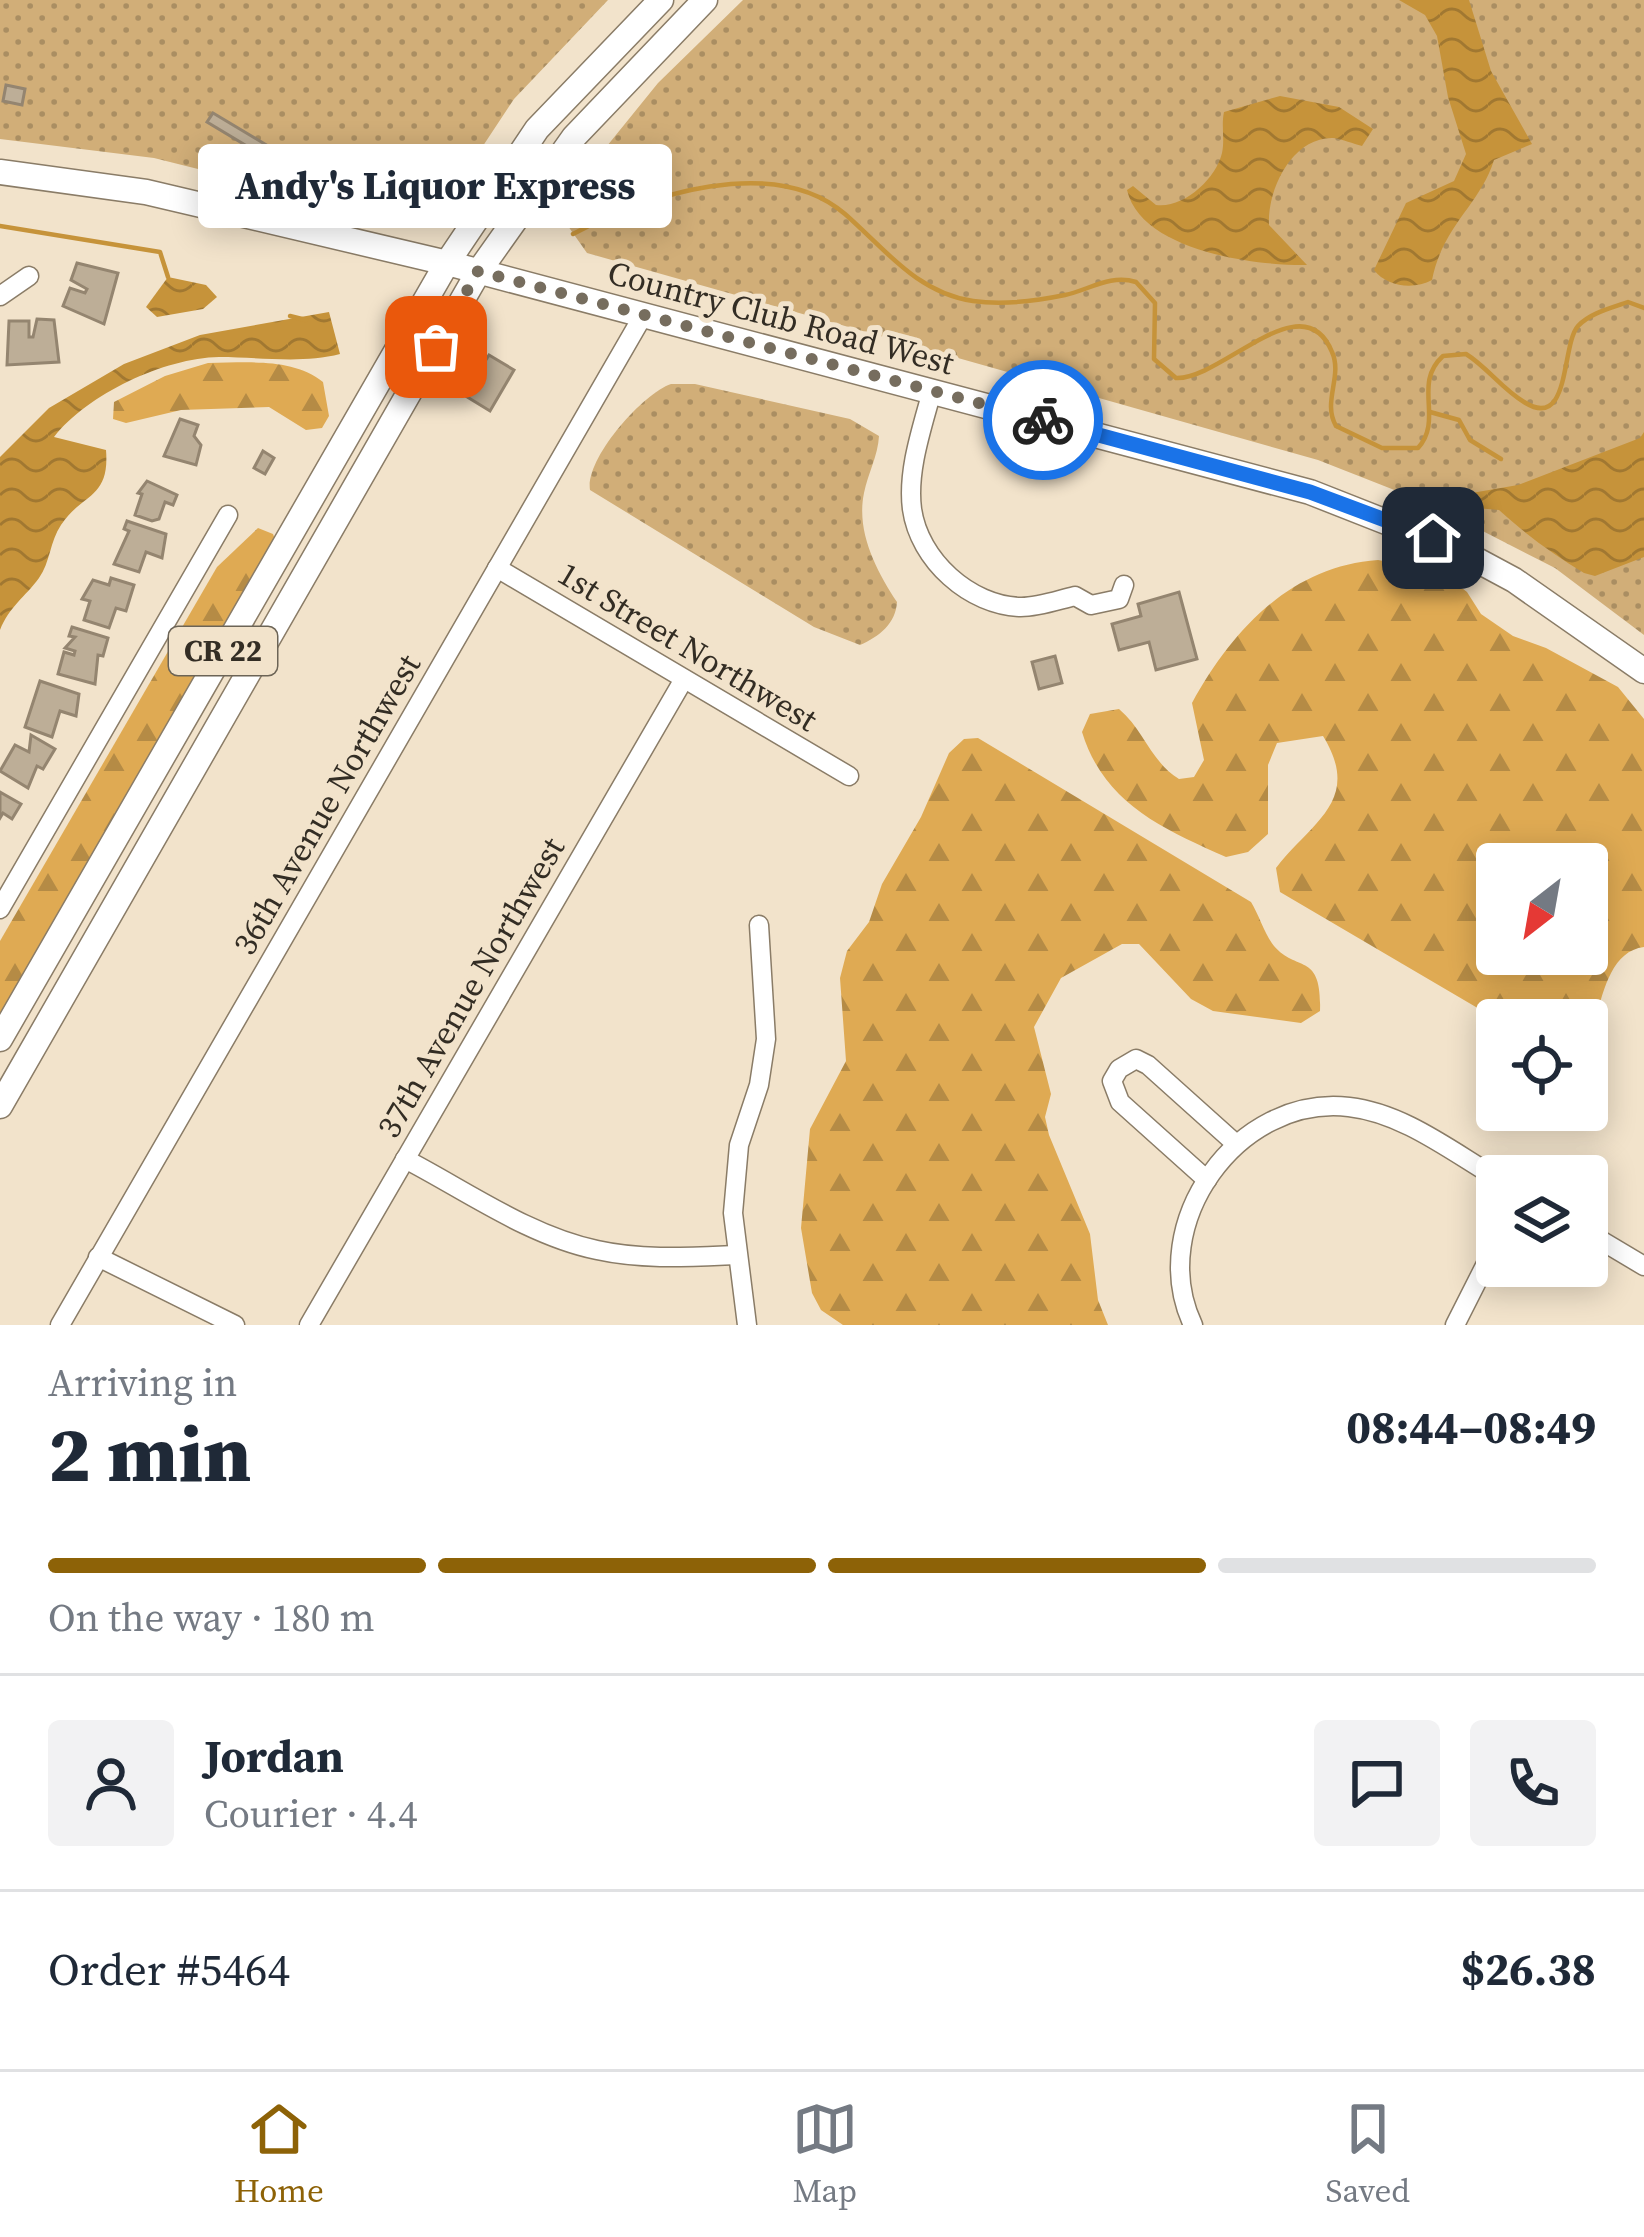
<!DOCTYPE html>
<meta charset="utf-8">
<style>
body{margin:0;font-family:"Source Serif 4",serif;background:#f2f2f3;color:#1f2937;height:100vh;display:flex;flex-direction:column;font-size:45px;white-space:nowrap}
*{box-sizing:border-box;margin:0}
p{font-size:39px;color:#747a83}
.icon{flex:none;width:66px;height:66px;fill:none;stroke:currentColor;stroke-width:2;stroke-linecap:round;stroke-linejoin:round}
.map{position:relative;height:1325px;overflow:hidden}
.side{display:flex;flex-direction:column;background:#fff;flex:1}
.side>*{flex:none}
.needle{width:78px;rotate:211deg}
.fabs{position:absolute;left:1476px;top:843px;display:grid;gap:24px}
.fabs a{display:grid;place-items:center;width:132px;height:132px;border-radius:12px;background:#fff;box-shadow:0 6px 30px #0003;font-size:60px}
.pin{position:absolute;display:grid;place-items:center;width:102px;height:102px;color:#fff;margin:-51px;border-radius:24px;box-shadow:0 6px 18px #0006}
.courier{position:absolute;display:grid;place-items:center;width:120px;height:120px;margin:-60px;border:9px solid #1a73e8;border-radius:50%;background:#fff;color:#222;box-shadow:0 3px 15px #0007}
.bubble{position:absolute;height:84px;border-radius:12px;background:#fff;box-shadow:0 6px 30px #0003;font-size:39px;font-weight:800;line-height:84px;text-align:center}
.summary em{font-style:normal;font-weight:800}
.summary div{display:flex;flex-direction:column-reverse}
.summary{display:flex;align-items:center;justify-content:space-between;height:204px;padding:0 48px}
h1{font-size:78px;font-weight:800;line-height:90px}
.bar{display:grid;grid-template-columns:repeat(4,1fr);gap:18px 12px;align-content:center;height:144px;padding:0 48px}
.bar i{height:15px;border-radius:9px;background:#e0e1e3}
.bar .selected{background:#8d6207}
.bar p{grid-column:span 4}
.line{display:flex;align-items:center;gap:30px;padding:0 48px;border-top:3px solid #e0e1e3}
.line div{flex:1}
.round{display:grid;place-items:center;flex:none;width:126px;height:126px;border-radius:12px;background:#f2f2f3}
.dock{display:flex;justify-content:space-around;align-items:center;height:168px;border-top:3px solid #e0e1e3;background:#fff;font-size:33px;color:#747a83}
.dock a{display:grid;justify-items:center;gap:6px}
.dock .selected{color:#8d6207}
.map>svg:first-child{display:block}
</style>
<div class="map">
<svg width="1644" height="1325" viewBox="0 0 1644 1325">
<defs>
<pattern id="grass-dots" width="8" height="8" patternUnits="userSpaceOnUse" patternTransform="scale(3)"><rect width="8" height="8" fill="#d1ae78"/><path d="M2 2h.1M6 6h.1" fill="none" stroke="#aa8e62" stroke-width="1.8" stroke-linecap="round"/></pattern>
<pattern id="forest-firs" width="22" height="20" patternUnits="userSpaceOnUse" patternTransform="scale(3)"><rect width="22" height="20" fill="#dfaa53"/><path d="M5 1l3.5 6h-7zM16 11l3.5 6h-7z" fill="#b58b45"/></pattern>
<pattern id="water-waves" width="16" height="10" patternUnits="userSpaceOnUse" patternTransform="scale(3)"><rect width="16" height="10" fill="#c6933a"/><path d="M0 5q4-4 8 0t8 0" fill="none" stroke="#a17831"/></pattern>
</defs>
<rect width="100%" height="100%" fill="#f2e3cb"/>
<g fill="url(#grass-dots)">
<path d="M0 0H608L514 99 438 214 406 221 154 158 0 139Z"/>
<path d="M743 0H1644V635L1555 568 1430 504 1318 460 587 253 556 209 658 83Z"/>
<path d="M671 384H695L850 419 879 436C878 456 868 473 864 493 856 532 876 570 897 602 896 623 879 637 860 645L814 627 590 490C585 459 642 394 671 384Z"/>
</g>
<g fill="url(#forest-firs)" fill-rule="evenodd">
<path d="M208 363C246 363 292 357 323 382L329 416 322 428 306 430 269 407 181 410 126 423 113 419 114 402 165 376Z"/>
<path d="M258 528 273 534 278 547 0 1036V941L217 567Z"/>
<path d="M1378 560 1440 571 1467 592 1481 614 1513 636 1546 648 1618 687 1644 719V947C1603 952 1601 1014 1587 1044V1020H1498L1280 892 1276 868C1311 822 1363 801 1323 736L1277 743 1268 765V834L1248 852 1226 857C1161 828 1104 803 1082 732L1090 714 1119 709C1144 730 1151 762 1179 779L1194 777 1204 760 1192 703C1232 630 1291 566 1378 560ZM1587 864V954H1497V864Z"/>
<path d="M978 738 1251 902C1259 915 1265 935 1274 946 1297 973 1322 951 1320 1011L1301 1023 1213 1011 1191 999 1139 944H1122L1061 978 1034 1027 1051 1094 1045 1117 1049 1135 1090 1234 1098 1300 1108 1325H843L821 1310 812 1293 801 1228 810 1129 846 1061 840 978 847 951 869 922 882 884 921 817 949 753 964 739Z"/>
</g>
<g fill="url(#water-waves)">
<path d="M1399 0H1469L1491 71 1532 144 1494 160C1480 205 1443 225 1432 280 1414 290 1387 287 1374 270L1406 203 1454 181 1466 154 1448 97 1437 36 1425 15Z"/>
<path d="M1280 96 1339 107 1373 129 1362 146C1353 144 1343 139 1333 138 1292 137 1267 190 1269 225L1307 265C1256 266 1141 251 1127 190L1133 186 1156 205C1183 209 1216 179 1222 153 1225 139 1221 126 1224 112Z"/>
<path d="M168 277 206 285 217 297 203 309 157 317 146 307Z"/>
<path d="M329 312 340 354C302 364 259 357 219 357 164 358 88 394 54 437L106 450C110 499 82 493 61 525 50 541 50 563 39 578 25 597 9 607 0 630V457L49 408 124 364 200 335Z"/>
<path d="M1644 432V557L1595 576 1584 573C1554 555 1524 533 1499 510L1453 506 1460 495 1518 485 1640 438Z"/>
</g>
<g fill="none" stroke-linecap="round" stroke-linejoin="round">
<g stroke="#c6933a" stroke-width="4.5">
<path d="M0 226 160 252 168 277"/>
<path d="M573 234C646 195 774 153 845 214 885 249 917 293 973 301 1002 305 1036 301 1065 295 1089 290 1110 274 1136 282L1155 303 1154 359 1176 378C1222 380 1303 281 1332 352 1343 376 1322 402 1336 426L1382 448H1418C1444 419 1412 384 1443 356L1466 354C1487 367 1502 389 1524 402 1571 432 1561 345 1578 326 1590 313 1611 308 1628 302L1644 308"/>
<path d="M290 316 306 320"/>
<path d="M1430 412 1459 420 1470 440 1501 459"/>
</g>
</g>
<g fill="#bdae97" stroke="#948570" stroke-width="3">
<path d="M6 85 25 89 22 105 3 101Z"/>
<path d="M213 113 273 149 267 158 207 122Z"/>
<path d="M77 263 118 273 104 324 63 306 70 288 85 293 87 289 71 280Z"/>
<path d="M37 319 54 320 59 362 7 365 9 321H29V337H33Z"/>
<path d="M489 355 514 370 490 411 464 395Z"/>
<path d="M180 419 198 425 194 436 201 445 196 465 164 456Z"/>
<path d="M263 451 274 458 265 474 254 468Z"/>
<path d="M147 481 177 495 173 505 165 502 159 519 152 521 135 515 142 494 138 493Z"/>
<path d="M127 521 166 534 162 558 146 552 139 572 114 564 129 531 124 529Z"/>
<path d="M111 578 134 585 126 611 116 608 109 628 84 620 90 601 82 599 93 580 109 585Z"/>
<path d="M1179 592 1197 659 1156 670 1149 642 1119 650 1112 624 1141 616 1138 604Z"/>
<path d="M72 627 108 638 103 656 98 655 95 684 58 674 64 652 74 655 75 651 65 648 75 637 69 636Z"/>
<path d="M1055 656 1062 683 1039 689 1032 662Z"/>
<path d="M40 681 79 694 76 716 60 711 52 737 25 727Z"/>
<path d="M31 735 55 749 43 769 37 766 28 788 0 771 15 745 29 752Z"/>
<path d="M0 792 21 804 12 819 3 813 0 818Z"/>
</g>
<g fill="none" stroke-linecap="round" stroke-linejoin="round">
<defs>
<g id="minor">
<path d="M0 296 29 276"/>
<path d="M932 391C922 428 907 471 912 509 919 560 970 606 1021 607 1039 607 1058 600 1075 596L1091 605 1119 599 1124 585"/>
<path d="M497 568 849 776"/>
<path d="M0 909 228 515"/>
<path d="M405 1159C465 1190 529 1236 597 1250 642 1260 688 1257 735 1255"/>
<path d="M1207 1180 1120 1102 1112 1081 1119 1069 1136 1059 1148 1065 1236 1144"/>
<path d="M1587 1232 1644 1266"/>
<path d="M98 1257 235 1325"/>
<path d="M60 1325 644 314"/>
<path d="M309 1325 684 679"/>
<path d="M747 1325 733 1213 739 1145 759 1085 766 1039 759 925"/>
<path d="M1193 1325C1145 1224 1238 1094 1349 1107 1403 1113 1451 1151 1497 1178"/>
<path d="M1455 1325 1497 1242"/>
</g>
<g id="major">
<path d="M0 172 146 192 447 263 1310 492 1460 551 1514 580 1644 671"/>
<path d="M0 1039 447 263 537 129 661 0"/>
<path d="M0 1106 479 271 574 137 705 0"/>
</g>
</defs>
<use href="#minor" stroke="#8a7c67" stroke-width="21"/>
<use href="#major" stroke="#8a7c67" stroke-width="27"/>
<use href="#minor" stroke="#fff" stroke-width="18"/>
<use href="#major" stroke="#fff" stroke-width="24"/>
</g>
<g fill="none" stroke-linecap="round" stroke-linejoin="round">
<path stroke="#766d5e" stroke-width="12" stroke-dasharray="0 21.6" d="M436 347 478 271 1043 420"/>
<path stroke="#1a73e8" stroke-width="15" d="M1043 420 1310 492 1433 538"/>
</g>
<g text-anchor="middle" stroke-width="10" stroke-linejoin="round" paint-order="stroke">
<rect fill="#f2e3cb" stroke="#6c6456" stroke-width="3" x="169" y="627" width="108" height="48" rx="9"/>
<g font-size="30" font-weight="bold" fill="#332d24">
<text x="223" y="661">CR 22</text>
</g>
<g font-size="33" fill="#332d24" stroke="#f2e3cb">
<text transform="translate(781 317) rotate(15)" y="12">Country Club Road West</text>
<text transform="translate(688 646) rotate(31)" y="12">1st Street Northwest</text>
<text transform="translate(326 804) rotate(-60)" y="12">36th Avenue Northwest</text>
<text transform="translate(470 987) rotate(-60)" y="12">37th Avenue Northwest</text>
</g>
</g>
</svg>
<div class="fabs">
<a><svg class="needle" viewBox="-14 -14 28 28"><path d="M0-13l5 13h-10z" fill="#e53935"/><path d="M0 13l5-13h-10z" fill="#747a83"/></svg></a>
<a><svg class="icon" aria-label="locate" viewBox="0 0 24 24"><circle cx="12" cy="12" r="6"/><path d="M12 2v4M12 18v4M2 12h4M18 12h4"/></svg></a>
<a><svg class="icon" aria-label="layers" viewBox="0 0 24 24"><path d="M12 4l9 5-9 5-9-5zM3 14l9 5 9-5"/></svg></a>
</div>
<div class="pin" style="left:436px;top:347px;background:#ea580c"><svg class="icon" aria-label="bag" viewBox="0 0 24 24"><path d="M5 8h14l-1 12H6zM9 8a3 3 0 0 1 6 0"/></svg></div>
<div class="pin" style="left:1433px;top:538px;background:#1f2937"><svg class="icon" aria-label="home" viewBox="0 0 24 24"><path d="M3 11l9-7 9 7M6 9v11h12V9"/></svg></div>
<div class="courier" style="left:1043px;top:420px"><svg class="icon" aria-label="bike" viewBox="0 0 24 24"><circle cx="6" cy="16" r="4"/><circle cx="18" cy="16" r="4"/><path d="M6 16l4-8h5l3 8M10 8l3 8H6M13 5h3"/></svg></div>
<div class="bubble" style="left:198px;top:144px;width:474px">Andy's Liquor Express</div>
</div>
<section class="side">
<div class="summary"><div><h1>2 min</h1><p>Arriving in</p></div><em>08:44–08:49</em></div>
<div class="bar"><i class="selected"></i><i class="selected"></i><i class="selected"></i><i></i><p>On the way · 180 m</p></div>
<div class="line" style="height:216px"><a class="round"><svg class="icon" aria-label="person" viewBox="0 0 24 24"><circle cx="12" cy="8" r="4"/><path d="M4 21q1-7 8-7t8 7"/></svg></a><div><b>Jordan</b><p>Courier · 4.4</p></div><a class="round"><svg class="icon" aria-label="chat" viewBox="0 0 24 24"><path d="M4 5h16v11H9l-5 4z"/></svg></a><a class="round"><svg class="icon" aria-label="phone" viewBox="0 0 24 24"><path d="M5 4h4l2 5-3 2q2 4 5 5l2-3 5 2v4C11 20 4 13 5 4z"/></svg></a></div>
<div class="line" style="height:156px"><div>Order #5464</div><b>$26.38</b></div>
</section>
<nav class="dock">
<a class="selected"><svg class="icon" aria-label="home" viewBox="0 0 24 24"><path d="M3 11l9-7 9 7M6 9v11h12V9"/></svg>Home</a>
<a><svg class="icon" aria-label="map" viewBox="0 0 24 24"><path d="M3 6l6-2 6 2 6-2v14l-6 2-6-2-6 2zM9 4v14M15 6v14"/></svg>Map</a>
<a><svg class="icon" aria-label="saved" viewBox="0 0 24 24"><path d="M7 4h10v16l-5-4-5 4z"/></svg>Saved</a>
</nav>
